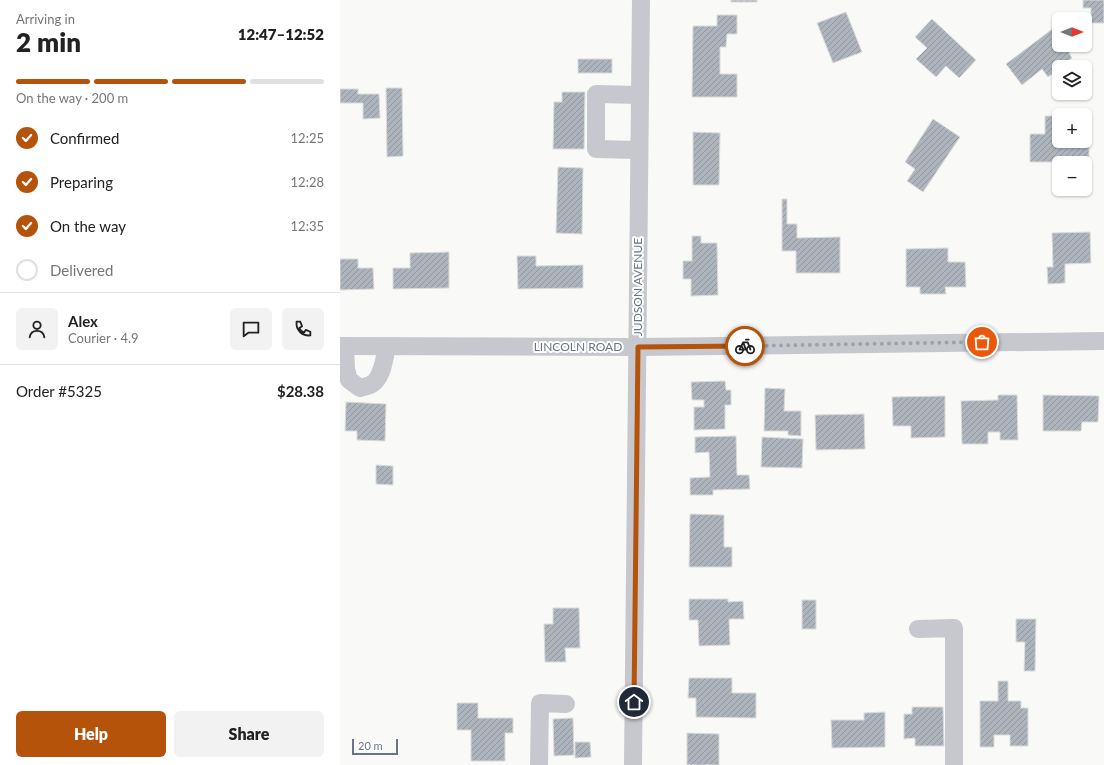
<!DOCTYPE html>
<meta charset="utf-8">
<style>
body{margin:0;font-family:Lato,sans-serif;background:#f2f2f2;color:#222;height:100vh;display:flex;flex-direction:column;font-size:15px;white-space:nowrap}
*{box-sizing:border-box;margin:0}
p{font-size:13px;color:#767676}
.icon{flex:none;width:22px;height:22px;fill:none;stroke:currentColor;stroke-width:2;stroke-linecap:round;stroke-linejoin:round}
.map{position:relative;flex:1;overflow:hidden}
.sheet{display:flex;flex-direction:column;background:#fff;width:340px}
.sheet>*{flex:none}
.needle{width:26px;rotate:90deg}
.tools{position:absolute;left:712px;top:12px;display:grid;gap:8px}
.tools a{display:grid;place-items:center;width:40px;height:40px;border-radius:6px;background:#fff;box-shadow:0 1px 3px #0004;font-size:20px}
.scale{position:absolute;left:12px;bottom:10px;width:46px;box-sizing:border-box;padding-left:4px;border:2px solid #697488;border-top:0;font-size:11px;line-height:14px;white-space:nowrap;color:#697488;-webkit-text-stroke:3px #fff;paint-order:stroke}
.pin{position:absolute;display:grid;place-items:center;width:34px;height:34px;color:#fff;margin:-17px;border:2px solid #fff;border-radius:50%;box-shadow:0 1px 4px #0007}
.courier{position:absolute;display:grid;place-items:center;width:40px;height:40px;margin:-20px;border:3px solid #b45309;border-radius:50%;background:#fff;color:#222;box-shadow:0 1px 5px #0007}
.headline em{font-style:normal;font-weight:800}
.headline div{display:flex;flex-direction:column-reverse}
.headline{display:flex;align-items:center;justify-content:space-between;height:68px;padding:0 16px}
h1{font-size:26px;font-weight:800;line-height:30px}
.bar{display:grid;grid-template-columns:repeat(4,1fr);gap:6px 4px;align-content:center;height:48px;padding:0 16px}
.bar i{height:5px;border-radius:3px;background:#e0e0e0}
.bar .active{background:#b45309}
.bar p{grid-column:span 4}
.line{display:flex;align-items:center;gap:10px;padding:0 16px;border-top:1px solid #e0e0e0}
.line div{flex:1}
.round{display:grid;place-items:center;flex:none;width:42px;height:42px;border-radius:6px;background:#f2f2f2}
ol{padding:0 16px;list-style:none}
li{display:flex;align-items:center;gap:12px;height:44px}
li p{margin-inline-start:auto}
li .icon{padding:4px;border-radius:50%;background:#b45309;color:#fff;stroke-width:4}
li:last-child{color:#767676}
li i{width:22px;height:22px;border:2px solid #e0e0e0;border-radius:50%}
.primary-button{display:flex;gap:8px;margin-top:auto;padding:8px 16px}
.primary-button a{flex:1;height:46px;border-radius:6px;background:#b45309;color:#fff;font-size:16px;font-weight:800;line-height:46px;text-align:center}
.primary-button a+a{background:#f2f2f2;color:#222}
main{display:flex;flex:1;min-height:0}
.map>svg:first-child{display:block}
</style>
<main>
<section class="sheet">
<div class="headline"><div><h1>2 min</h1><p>Arriving in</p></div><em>12:47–12:52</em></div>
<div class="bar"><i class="active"></i><i class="active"></i><i class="active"></i><i></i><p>On the way · 200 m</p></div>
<ol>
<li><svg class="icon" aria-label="check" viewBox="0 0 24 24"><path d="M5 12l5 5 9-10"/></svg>Confirmed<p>12:25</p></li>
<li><svg class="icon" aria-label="check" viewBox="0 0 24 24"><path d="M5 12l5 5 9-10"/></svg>Preparing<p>12:28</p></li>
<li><svg class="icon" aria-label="check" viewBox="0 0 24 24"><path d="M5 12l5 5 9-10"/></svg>On the way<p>12:35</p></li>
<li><i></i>Delivered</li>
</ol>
<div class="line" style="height:72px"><a class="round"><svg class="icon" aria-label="person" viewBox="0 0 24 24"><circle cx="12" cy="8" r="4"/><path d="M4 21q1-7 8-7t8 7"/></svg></a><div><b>Alex</b><p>Courier · 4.9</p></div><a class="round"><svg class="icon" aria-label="chat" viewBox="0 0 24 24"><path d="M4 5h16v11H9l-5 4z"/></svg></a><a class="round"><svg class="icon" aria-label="phone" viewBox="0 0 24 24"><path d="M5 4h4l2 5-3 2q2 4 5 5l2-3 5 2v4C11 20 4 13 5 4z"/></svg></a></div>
<div class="line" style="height:52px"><div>Order #5325</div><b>$28.38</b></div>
<div class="primary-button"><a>Help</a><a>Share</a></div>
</section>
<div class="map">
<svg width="764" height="765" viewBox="0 0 764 765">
<defs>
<pattern id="building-hatch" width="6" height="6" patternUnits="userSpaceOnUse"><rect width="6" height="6" fill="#aeb4bc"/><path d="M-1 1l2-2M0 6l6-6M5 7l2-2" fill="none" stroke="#92979f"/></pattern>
</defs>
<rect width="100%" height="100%" fill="#f9faf8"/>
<g fill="url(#building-hatch)" stroke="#dbdcda">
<rect x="391" y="0" width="26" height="2"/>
<path d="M743 0H764V23H751V8H743Z"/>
<path d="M506 12 522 52 493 63 477 23Z"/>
<path d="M377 15H397V34H387L386 47H380V74H397V97H352L353 26H377Z"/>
<path d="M592 19 636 60 619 78 606 66 596 77 576 59 587 48 575 37Z"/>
<path d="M719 24V45H739L729 53 732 58 721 67H719V69L708 77 702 69 682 85 666 64Z"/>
<rect x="238" y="59" width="34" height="14"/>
<path d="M46 88H62L63 156 47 157Z"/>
<path d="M0 89H18V94H39L40 118 23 119V103H0Z"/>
<path d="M222 92H245L244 149H213L214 102H222Z"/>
<path d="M705 116H719V141H745V116H749V162H690V134H705Z"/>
<path d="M593 119 620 137 583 192 567 181 575 169 565 162Z"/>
<path d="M353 132 380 133 379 185H353Z"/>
<path d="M218 167 243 168 242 234 216 233Z"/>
<path d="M442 199H447V224H457V238L500 237V273H456V251H442Z"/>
<path d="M750 232 751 263 725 264V283L708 284 707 267H713L712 233Z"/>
<path d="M352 236H361V243H377L378 295 351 296V279H343V261H352Z"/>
<path d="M608 248V262H625L626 287H605L606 294H580V287H566V249Z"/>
<path d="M109 252V288L53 289V268H70V253Z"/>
<path d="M177 256H196V266L243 265V288L178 289Z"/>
<path d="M0 259H18V268H33L34 289 0 290Z"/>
<path d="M385 381 386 390H391V405H385V429L354 430V407H364V400H352L351 382Z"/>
<path d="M425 388 445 389 444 411H461V436L448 435V431H424Z"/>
<path d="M658 395H677L678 440H660V432H648V444H622L621 401 658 400Z"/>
<path d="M703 395 759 396 758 422H742L741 431H703Z"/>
<path d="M605 396V437L571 438V426H553L552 397Z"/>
<path d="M6 402 46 404 45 441 17 440V431H5Z"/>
<path d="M524 414 525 449 476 450 475 415Z"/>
<path d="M396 436 397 475H409L410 489 373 490V495H350V478L370 477 369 452 355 453V437Z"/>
<path d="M422 437 463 439 462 468 421 467Z"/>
<path d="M36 465 53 466V485L36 484Z"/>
<path d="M350 514 384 515V547H392V567H349Z"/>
<path d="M349 599H388V602L403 601 404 619H389L390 645 359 646 358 620H349Z"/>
<rect x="462" y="600" width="14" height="29"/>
<path d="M213 608H239L240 648H225L226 662H205L204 624H213Z"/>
<path d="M676 619H696L695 671H684L685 642H676Z"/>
<path d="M349 678H392V693H416V718L356 717V698H348Z"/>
<path d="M658 681H668V701H681V708H688V746H670V735H654V747H640V701H658Z"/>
<path d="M117 703H138V718H173V733H165V761H131V730H117Z"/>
<path d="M572 707H603L604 746H575V738L564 739V714H572Z"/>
<path d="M545 712V747L492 748 491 720H524V713Z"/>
<path d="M233 718 234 755 214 756 213 719Z"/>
<path d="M347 733 379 734V765H347Z"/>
<path d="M235 742H250L251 757 235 758Z"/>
</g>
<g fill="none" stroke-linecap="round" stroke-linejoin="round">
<g stroke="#c6c8cd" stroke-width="18">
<path d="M298 150 256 149V94L299 95"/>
<path d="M0 346 298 347 764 341"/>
<path d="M5 346 6 369 9 380 20 388C23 387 29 386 32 384 43 377 44 358 47 347"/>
<path d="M578 629 614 628V765"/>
<path d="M199 765 200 703 226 704"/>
<path d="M293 765 301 0"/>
</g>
</g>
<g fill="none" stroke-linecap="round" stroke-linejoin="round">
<path stroke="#9ba3af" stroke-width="4" stroke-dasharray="0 7.2" d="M405 346 642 342"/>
<path stroke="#b45309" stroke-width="5" d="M294 702 298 347 405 346"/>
</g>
<g text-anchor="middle" stroke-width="4" stroke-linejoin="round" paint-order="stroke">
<g font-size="12" fill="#697488" stroke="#fff">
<text transform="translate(298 287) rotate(-90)" y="4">JUDSON AVENUE</text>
<text x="238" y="351">LINCOLN ROAD</text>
</g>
</g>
</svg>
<div class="tools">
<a><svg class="needle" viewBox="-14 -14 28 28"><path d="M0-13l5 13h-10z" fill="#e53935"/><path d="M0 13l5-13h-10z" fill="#767676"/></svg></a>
<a><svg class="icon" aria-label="layers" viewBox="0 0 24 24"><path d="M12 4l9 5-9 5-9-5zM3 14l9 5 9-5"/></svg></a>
<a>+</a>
<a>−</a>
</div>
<div class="scale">20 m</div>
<div class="pin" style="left:642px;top:342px;background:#ea580c"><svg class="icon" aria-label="bag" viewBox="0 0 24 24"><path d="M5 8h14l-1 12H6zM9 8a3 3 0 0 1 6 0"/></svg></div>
<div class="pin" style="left:294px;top:702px;background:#1f2937"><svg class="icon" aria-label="home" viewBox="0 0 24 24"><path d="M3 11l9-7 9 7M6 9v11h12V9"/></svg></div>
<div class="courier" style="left:405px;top:346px"><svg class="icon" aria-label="bike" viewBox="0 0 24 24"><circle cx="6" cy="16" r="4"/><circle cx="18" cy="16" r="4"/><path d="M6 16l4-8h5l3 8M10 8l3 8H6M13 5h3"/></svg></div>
</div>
</main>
